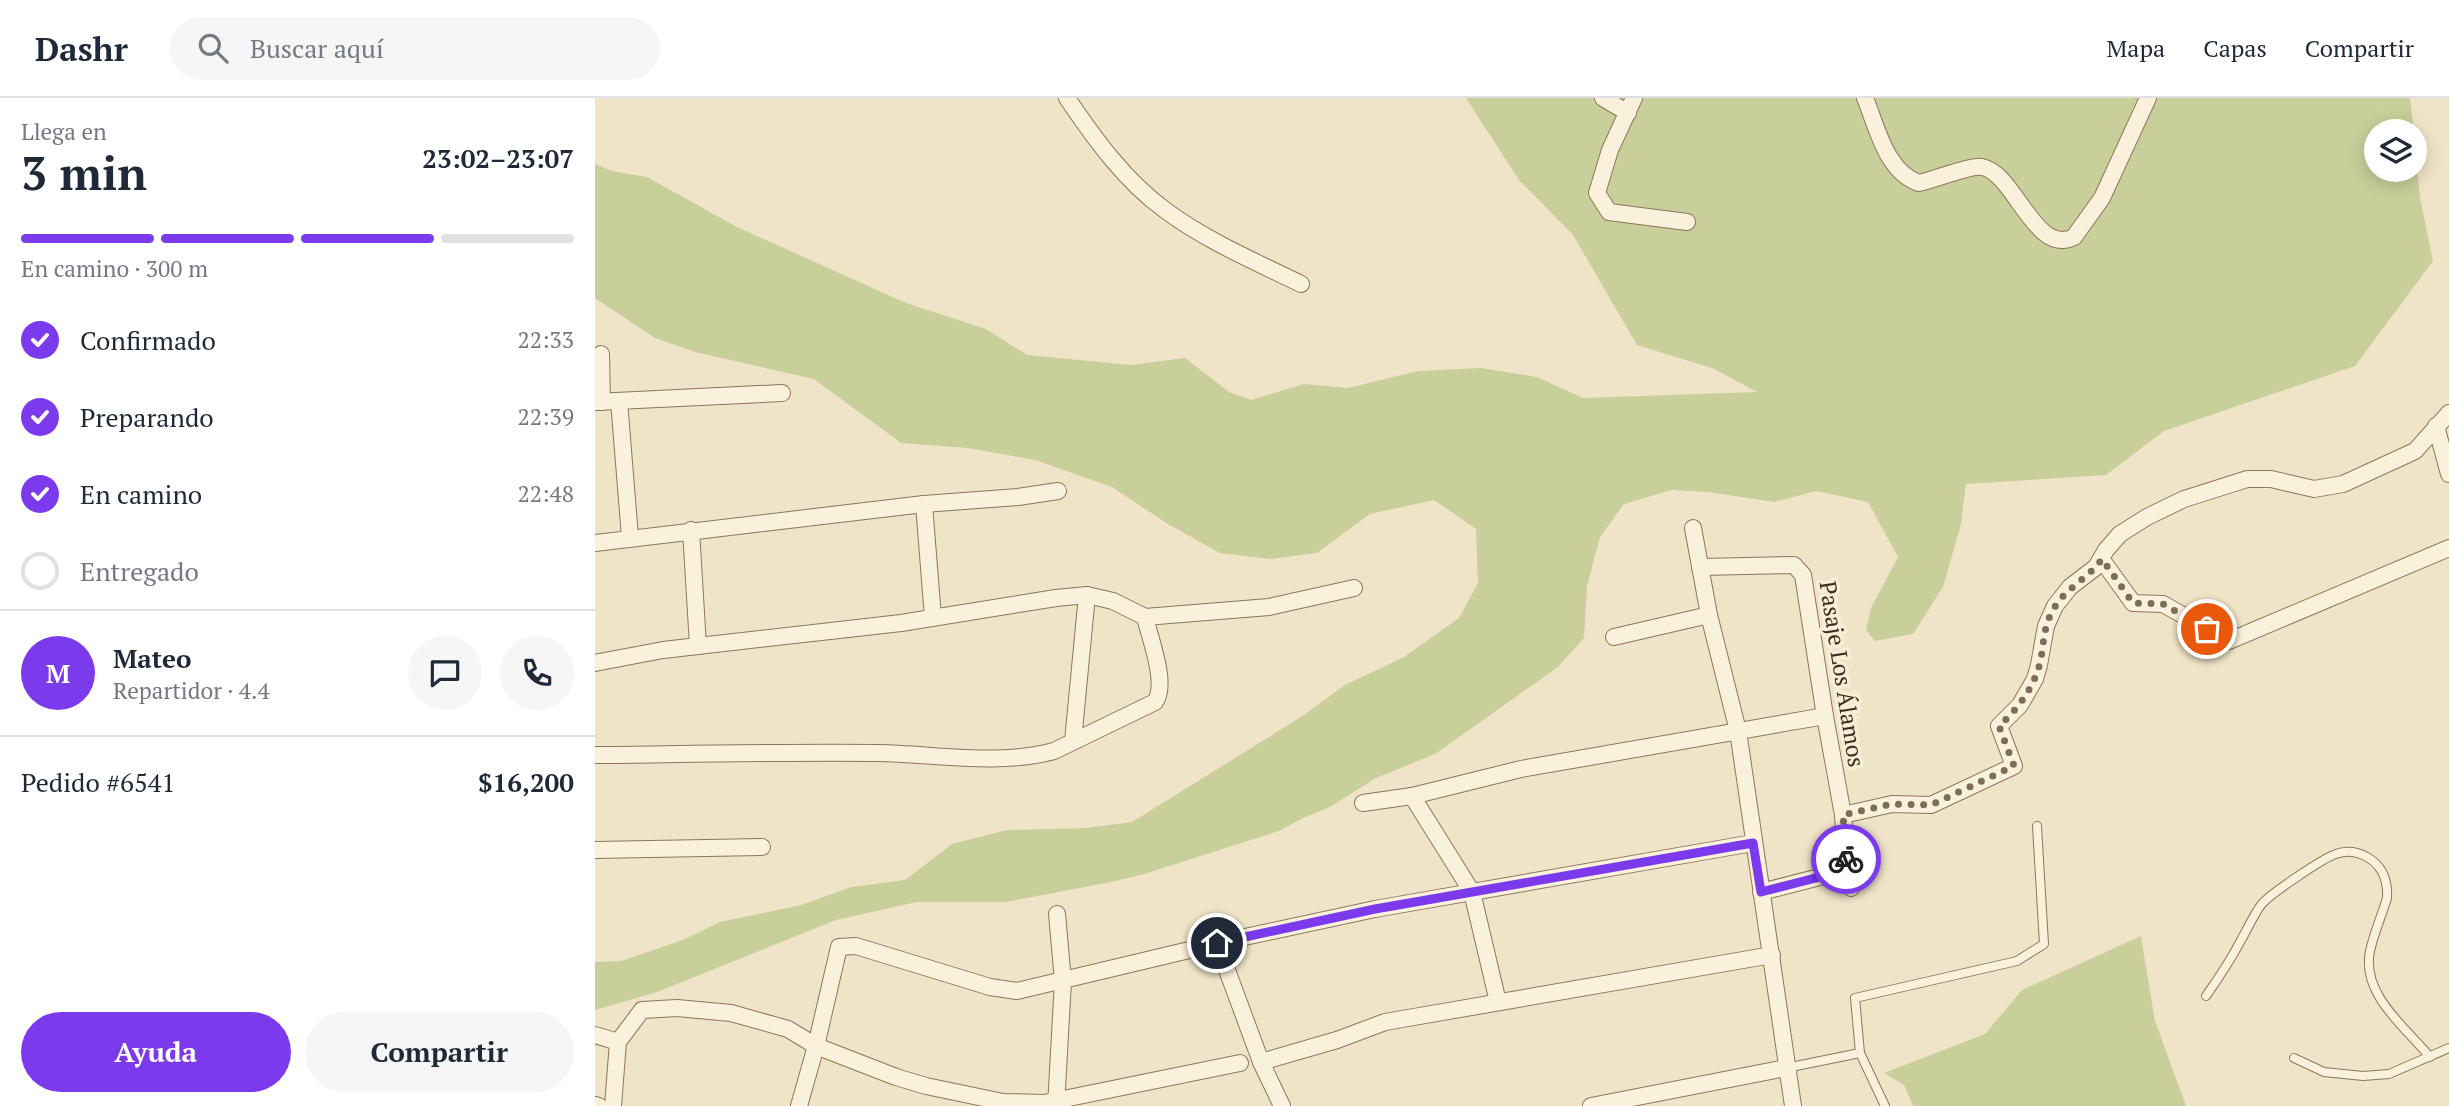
<!DOCTYPE html>
<html lang="es">
<meta charset="utf-8">
<style>
body{margin:0;font-family:"PT Serif",serif;background:#f6f6f7;color:#1f2937;height:100vh;display:flex;flex-direction:column;font-size:26px;white-space:nowrap}
*{box-sizing:border-box;margin:0}
p{font-size:23px;color:#747a83}
.icon{flex:none;width:38px;height:38px;fill:none;stroke:currentColor;stroke-width:2;stroke-linecap:round;stroke-linejoin:round}
.map{position:relative;flex:1;overflow:hidden}
.side{display:flex;flex-direction:column;background:#fff;width:595px}
.side>*{flex:none}
.buttons{position:absolute;left:1769px;top:21px;display:grid;gap:14px}
.buttons a{display:grid;place-items:center;width:63px;height:63px;border-radius:50%;background:#fff;box-shadow:0 4px 18px #0003;font-size:35px}
.pin{position:absolute;display:grid;place-items:center;width:60px;height:60px;color:#fff;margin:-30px;border:4px solid #fff;border-radius:50%;box-shadow:0 2px 7px #0007}
.courier{position:absolute;display:grid;place-items:center;width:70px;height:70px;margin:-35px;border:5px solid #7c3aed;border-radius:50%;background:#fff;color:#222;box-shadow:0 2px 9px #0007}
.summary em{font-style:normal;font-weight:700}
.summary div{display:flex;flex-direction:column-reverse}
.summary{display:flex;align-items:center;justify-content:space-between;height:119px;padding:0 21px}
h1{font-size:46px;font-weight:700;line-height:52px}
.bar{display:grid;grid-template-columns:repeat(4,1fr);gap:10px 7px;align-content:center;height:84px;padding:0 21px}
.bar i{height:9px;border-radius:5px;background:#e0e1e3}
.bar .current{background:#7c3aed}
.bar p{grid-column:span 4}
.line{display:flex;align-items:center;gap:18px;padding:0 21px;border-top:2px solid #e0e1e3}
.line div{flex:1}
.round{display:grid;place-items:center;flex:none;width:74px;height:74px;border-radius:37px;background:#f6f6f7}
ol{padding:0 21px;list-style:none}
li{display:flex;align-items:center;gap:21px;height:77px}
li p{margin-inline-start:auto}
li .icon{padding:7px;border-radius:50%;background:#7c3aed;color:#fff;stroke-width:4}
li:last-child{color:#747a83}
li i{width:38px;height:38px;border:4px solid #e0e1e3;border-radius:50%}
.button{display:flex;gap:14px;margin-top:auto;padding:14px 21px}
.button a{flex:1;height:80px;border-radius:42px;background:#7c3aed;color:#fff;font-size:28px;font-weight:700;line-height:80px;text-align:center}
.button a+a{background:#f6f6f7;color:#1f2937}
header{display:flex;align-items:center;gap:42px;box-sizing:border-box;height:98px;padding:0 35px;background:#fff;border-bottom:2px solid #e0e1e3}
header strong{font-size:33px}
nav{display:flex;gap:38px;margin-inline-start:auto;font-size:24px}
.search{width:490px;height:63px;background:#f6f6f7;display:flex;align-items:center;gap:18px;box-sizing:border-box;padding:0 24px;border-radius:38px;color:#747a83;font-size:26px}
main{display:flex;flex:1;min-height:0}
.map>svg:first-child{display:block}
</style>
<header>
<strong>Dashr</strong>
<div class="search"><svg class="icon" aria-label="search" viewBox="0 0 24 24"><circle cx="10" cy="10" r="6"/><path d="M15 15l6 6"/></svg>Buscar aquí</div>
<nav><a>Mapa</a><a>Capas</a><a>Compartir</a></nav>
</header>
<main>
<section class="side">
<div class="summary"><div><h1>3 min</h1><p>Llega en</p></div><em>23:02–23:07</em></div>
<div class="bar"><i class="current"></i><i class="current"></i><i class="current"></i><i></i><p>En camino · 300 m</p></div>
<ol>
<li><svg class="icon" aria-label="check" viewBox="0 0 24 24"><path d="M5 12l5 5 9-10"/></svg>Confirmado<p>22:33</p></li>
<li><svg class="icon" aria-label="check" viewBox="0 0 24 24"><path d="M5 12l5 5 9-10"/></svg>Preparando<p>22:39</p></li>
<li><svg class="icon" aria-label="check" viewBox="0 0 24 24"><path d="M5 12l5 5 9-10"/></svg>En camino<p>22:48</p></li>
<li><i></i>Entregado</li>
</ol>
<div class="line" style="height:126px"><b class="round" style="background:#7c3aed;color:#fff">M</b><div><b>Mateo</b><p>Repartidor · 4.4</p></div><a class="round"><svg class="icon" aria-label="chat" viewBox="0 0 24 24"><path d="M4 5h16v11H9l-5 4z"/></svg></a><a class="round"><svg class="icon" aria-label="phone" viewBox="0 0 24 24"><path d="M5 4h4l2 5-3 2q2 4 5 5l2-3 5 2v4C11 20 4 13 5 4z"/></svg></a></div>
<div class="line" style="height:91px"><div>Pedido #6541</div><b>$16,200</b></div>
<div class="button"><a>Ayuda</a><a>Compartir</a></div>
</section>
<div class="map">
<svg width="1854" height="1008" viewBox="0 0 1854 1008">
<rect width="100%" height="100%" fill="#f0e4c8"/>
<g fill="#c9cf9b">
<path d="M871 0H1815L1819 33H1782V72H1820V48L1825 100 1838 163 1760 268 1569 333 1511 377 1371 386 1366 426 1348 489 1318 536 1280 543 1271 532 1276 510 1303 459 1273 404 1221 393 1179 404 1113 394 1077 392 1029 406 1005 439 992 488 989 540 963 569 840 656 781 680 735 709 708 720 684 733 546 777 511 785 411 804H322L241 822 62 894 0 912V864L26 863 88 842 125 824 206 807 256 789 310 782 357 746 412 732 492 730 537 724 706 619 750 587 809 559 864 520 883 485 881 431 839 402 775 416 722 455 676 461 625 455 573 426 517 389 440 362 373 350 306 345 219 281 100 254 60 240 0 200V66L17 73 52 79 142 129 311 205 391 231 432 257 536 267 590 260 634 294 656 302 709 286 753 290 823 273 886 270 942 279 988 300 1162 294 1117 270 1042 247 978 137 924 82Z"/>
<path d="M1546 838 1560 923 1591 1008H1318L1309 987 1289 975 1390 936 1427 892Z"/>
</g>
<g fill="none" stroke-linecap="round" stroke-linejoin="round">
<defs>
<g id="service">
<path d="M1611 898C1623 881 1635 863 1645 844 1652 832 1658 818 1666 807 1673 797 1730 759 1741 756 1752 752 1763 754 1772 759 1788 768 1793 783 1792 800 1787 817 1779 835 1775 853 1766 896 1810 929 1835 959"/>
<path d="M1265 955 1290 1008"/>
<path d="M1699 960 1729 974 1768 978 1794 976 1854 950"/>
<path d="M1191 970 1265 955 1260 900 1422 863 1449 846 1442 728"/>
</g>
<g id="minor">
<path d="M472 0C499 40 530 83 570 112 610 142 661 164 706 186"/>
<path d="M1008 0 1033 15"/>
<path d="M1039 0 1015 52 1002 95 1014 114 1092 124"/>
<path d="M1270 0C1282 29 1291 74 1324 85 1338 82 1376 67 1387 69 1420 75 1440 159 1479 139L1507 100 1553 0"/>
<path d="M6 256 7 304"/>
<path d="M24 303 35 439"/>
<path d="M0 304 187 295"/>
<path d="M1841 328 1854 376"/>
<path d="M329 406 338 520"/>
<path d="M1098 430 1114 517 1143 633 1198 1008"/>
<path d="M96 432 103 548"/>
<path d="M0 445 329 406 423 399 463 393"/>
<path d="M1507 462 1538 505 1568 506 1634 543 1854 450"/>
<path d="M1105 469 1199 467 1208 477 1230 618 1248 717 1252 772 1256 790"/>
<path d="M1019 539 1114 517"/>
<path d="M0 565 68 552 306 525 461 500 492 497 518 503 550 519 674 509 759 490"/>
<path d="M478 643 492 497"/>
<path d="M0 657C94 656 189 654 283 655 339 656 405 668 459 653L560 604C573 586 555 541 550 519"/>
<path d="M817 698 877 794 903 904"/>
<path d="M768 705 817 698 926 671 1230 618"/>
<path d="M1248 717 1297 706 1336 707 1419 668 1404 628 1425 607 1440 581 1444 567 1451 528 1460 508 1475 489 1501 469 1511 452 1525 436 1552 419 1589 401 1652 381H1676L1719 391 1748 386 1820 353 1854 315"/>
<path d="M0 752 167 749"/>
<path d="M1166 794 1252 772"/>
<path d="M0 937 23 944"/>
<path d="M666 964 742 942 790 924 1177 857"/>
<path d="M0 1007 4 1008"/>
<path d="M18 1008 23 944 47 912 82 910 136 915 193 931 221 948 301 979 331 988 408 1004 449 1005 645 965"/>
<path d="M204 1008 221 948 244 849 261 848 395 889 422 893 607 849"/>
<path d="M461 1008 468 883 462 816"/>
<path d="M687 1008 666 964 622 845 780 811 1158 745"/>
<path d="M996 1008 1191 970"/>
</g>
</defs>
<use href="#service" stroke="#8d765c" stroke-width="10"/>
<use href="#minor" stroke="#8d765c" stroke-width="18"/>
<use href="#service" stroke="#faf1dc" stroke-width="8"/>
<use href="#minor" stroke="#faf1dc" stroke-width="16"/>
</g>
<g fill="none" stroke-linecap="round" stroke-linejoin="round">
<path stroke="#7c6e5b" stroke-width="7" stroke-dasharray="0 12.6" d="M1251 761 1248 717 1297 706 1336 707 1419 668 1404 628C1426 608 1443 584 1447 554 1449 539 1450 526 1458 512 1470 490 1493 481 1507 461L1538 505 1568 506 1612 531"/>
<path stroke="#7c3aed" stroke-width="9" d="M622 845 780 811 1158 745 1166 794 1252 772 1251 761"/>
</g>
<g text-anchor="middle" stroke-width="7" stroke-linejoin="round" paint-order="stroke">
<g font-size="23" fill="#3d2e20" stroke="#f7eed8">
<text transform="translate(1247 576) rotate(81)" y="8">Pasaje Los Álamos</text>
</g>
</g>
</svg>
<div class="buttons">
<a><svg class="icon" aria-label="layers" viewBox="0 0 24 24"><path d="M12 4l9 5-9 5-9-5zM3 14l9 5 9-5"/></svg></a>
</div>
<div class="pin" style="left:1612px;top:531px;background:#ea580c"><svg class="icon" aria-label="bag" viewBox="0 0 24 24"><path d="M5 8h14l-1 12H6zM9 8a3 3 0 0 1 6 0"/></svg></div>
<div class="pin" style="left:622px;top:845px;background:#1f2937"><svg class="icon" aria-label="home" viewBox="0 0 24 24"><path d="M3 11l9-7 9 7M6 9v11h12V9"/></svg></div>
<div class="courier" style="left:1251px;top:761px"><svg class="icon" aria-label="bike" viewBox="0 0 24 24"><circle cx="6" cy="16" r="4"/><circle cx="18" cy="16" r="4"/><path d="M6 16l4-8h5l3 8M10 8l3 8H6M13 5h3"/></svg></div>
</div>
</main>
